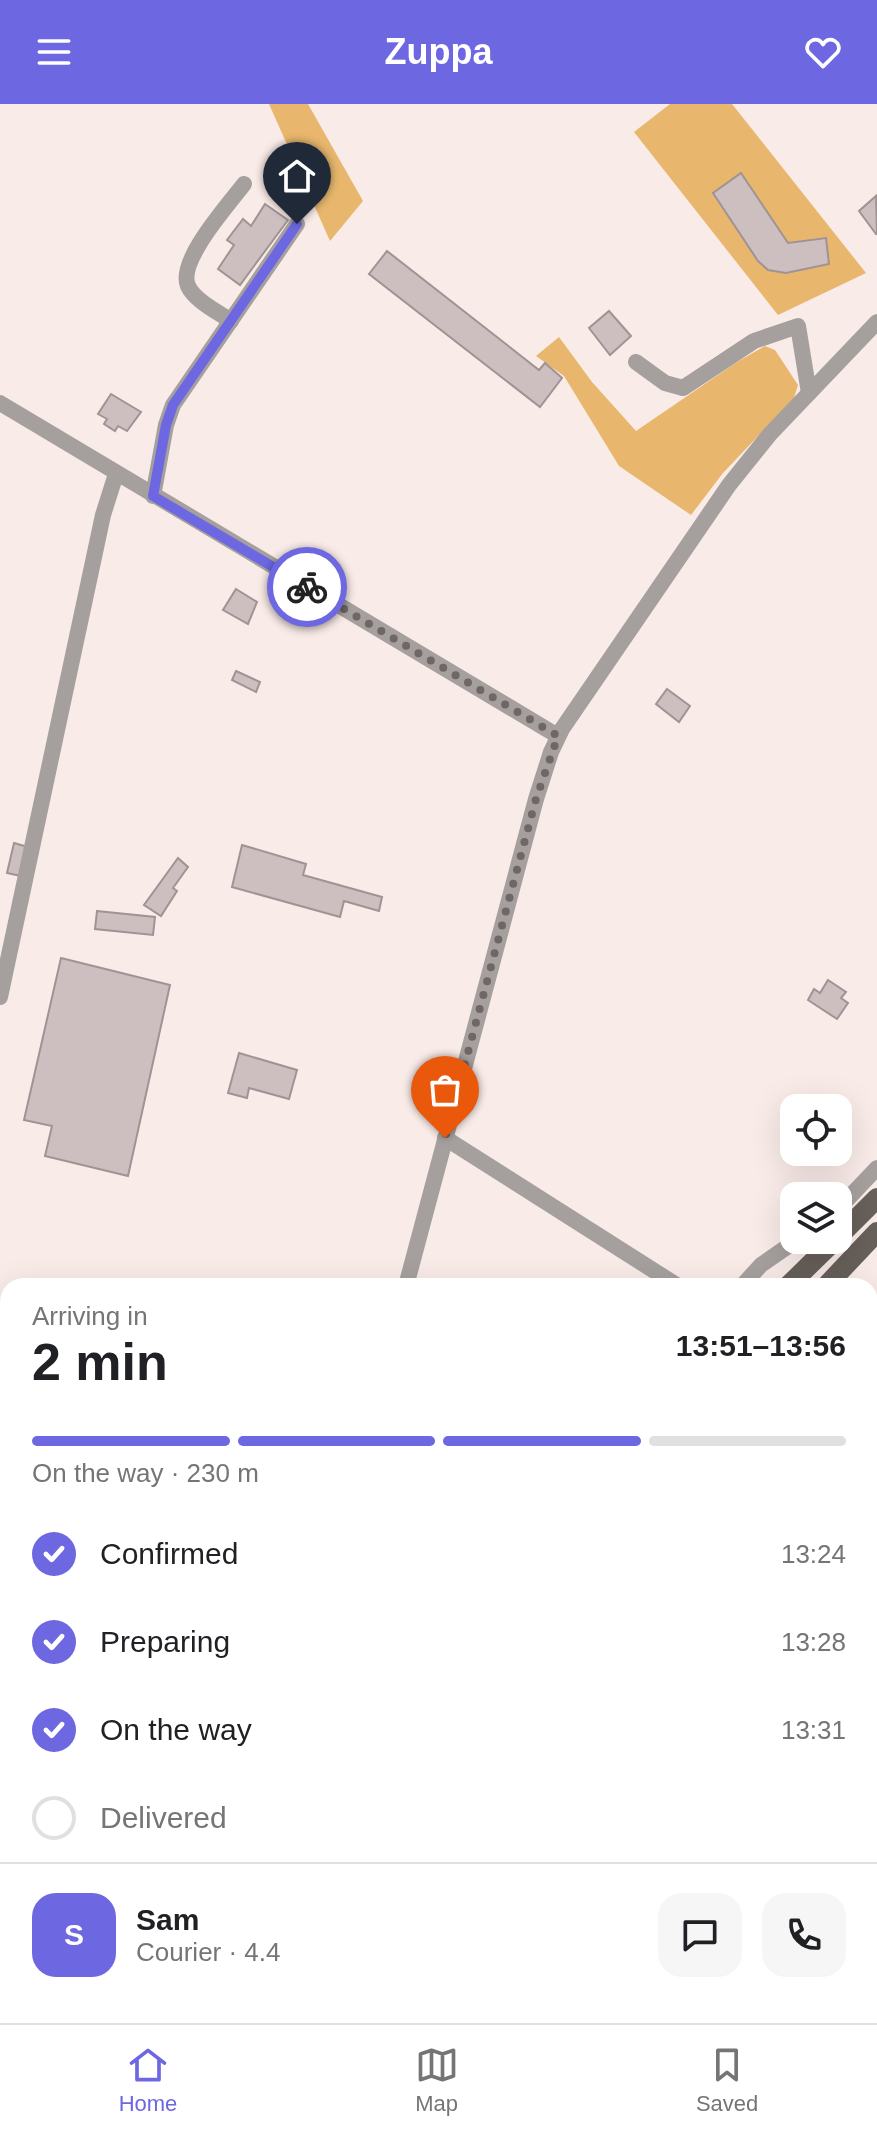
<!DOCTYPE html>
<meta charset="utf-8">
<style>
body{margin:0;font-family:Arial,sans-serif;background:#f6f6f6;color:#202124;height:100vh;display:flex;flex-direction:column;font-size:30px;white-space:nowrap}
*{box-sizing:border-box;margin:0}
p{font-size:26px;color:#757577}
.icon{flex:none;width:44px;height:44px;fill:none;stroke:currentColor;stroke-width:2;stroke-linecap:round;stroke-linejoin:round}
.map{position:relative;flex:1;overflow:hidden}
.details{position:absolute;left:0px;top:1174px;width:878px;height:746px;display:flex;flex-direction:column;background:#fff;border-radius:24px 24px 0 0;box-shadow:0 8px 32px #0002}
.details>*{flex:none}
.controls{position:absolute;left:780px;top:990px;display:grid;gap:16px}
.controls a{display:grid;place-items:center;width:72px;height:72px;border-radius:16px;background:#fff;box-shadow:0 8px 32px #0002;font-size:40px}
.pin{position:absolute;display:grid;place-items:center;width:68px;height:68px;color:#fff;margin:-82px -34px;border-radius:50% 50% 50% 0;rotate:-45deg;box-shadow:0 0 8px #0007}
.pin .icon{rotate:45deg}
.courier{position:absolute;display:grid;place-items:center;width:80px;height:80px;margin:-40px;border:6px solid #6d67e1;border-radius:50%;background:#fff;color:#222;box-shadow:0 2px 10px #0007}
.headline em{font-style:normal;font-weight:800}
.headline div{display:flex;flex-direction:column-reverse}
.headline{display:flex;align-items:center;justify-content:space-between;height:136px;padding:0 32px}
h1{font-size:52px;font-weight:800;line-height:60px}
.bar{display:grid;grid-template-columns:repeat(4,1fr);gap:12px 8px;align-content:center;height:96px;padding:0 32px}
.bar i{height:10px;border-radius:6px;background:#e0e0e0}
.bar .on{background:#6d67e1}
.bar p{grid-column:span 4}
.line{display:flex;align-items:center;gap:20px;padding:0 32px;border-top:2px solid #e0e0e0}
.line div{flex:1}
.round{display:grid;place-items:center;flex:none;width:84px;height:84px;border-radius:24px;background:#f6f6f6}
ol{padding:0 32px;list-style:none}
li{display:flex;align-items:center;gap:24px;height:88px}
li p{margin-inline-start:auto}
li .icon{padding:8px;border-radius:50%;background:#6d67e1;color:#fff;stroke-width:4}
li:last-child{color:#757577}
li i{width:44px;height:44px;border:4px solid #e0e0e0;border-radius:50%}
header{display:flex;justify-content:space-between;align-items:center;height:104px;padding:0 32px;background:#6d67e1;color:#fff;font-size:36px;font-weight:800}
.tab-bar{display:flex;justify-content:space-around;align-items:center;height:112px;border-top:2px solid #e0e0e0;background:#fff;font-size:22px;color:#757577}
.tab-bar a{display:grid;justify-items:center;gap:4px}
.tab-bar .on{color:#6d67e1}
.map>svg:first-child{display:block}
</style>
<header><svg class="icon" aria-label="menu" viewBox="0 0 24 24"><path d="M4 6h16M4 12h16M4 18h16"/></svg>Zuppa<svg class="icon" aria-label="heart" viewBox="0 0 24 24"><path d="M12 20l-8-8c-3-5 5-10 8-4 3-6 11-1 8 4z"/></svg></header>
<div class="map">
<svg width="877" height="1919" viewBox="0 0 877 1919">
<rect width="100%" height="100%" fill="#f9ebe8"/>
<g fill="#e8b76d">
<path d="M269 0H308L363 97 330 137Z"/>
<path d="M670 0H732L866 169 778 211 634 28Z"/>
<path d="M559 233 592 278 636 327 737 258 765 242 775 246 798 281 794 294 723 369 691 411 619 362 564 272 536 252Z"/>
<path d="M0 1272 8 1274V1462L0 1460Z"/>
</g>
<g fill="#cdbfc0" stroke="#a09394" stroke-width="2">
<path d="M741 69 788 139 826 134 829 160 786 169 768 166 758 157 713 89Z"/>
<path d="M876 92 877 129 876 130 859 107Z"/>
<path d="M265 100 288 116 240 181 218 165 234 141 227 136 243 115 251 122Z"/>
<path d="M387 147 539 266 545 259 562 274 540 303 369 170Z"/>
<path d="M609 207 631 232 610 251 589 224Z"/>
<path d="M111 290 141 308 127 327 118 322 115 327 104 320 107 315 98 310Z"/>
<path d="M236 485 257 498 248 520 223 506Z"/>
<path d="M236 567 260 578 256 588 232 576Z"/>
<path d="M667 585 690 602 679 618 656 600Z"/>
<path d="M14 739 28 743 21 772 7 769Z"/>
<path d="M242 741 306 760 303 771 382 793 379 807 344 797 340 813 232 783Z"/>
<path d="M178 754 188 763 173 784 177 787 161 812 144 801Z"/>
<path d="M97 807 155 813 153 831 95 825Z"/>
<path d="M61 854 170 881 128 1072 45 1052 52 1022 24 1016Z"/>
<path d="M828 876 846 888 841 894 848 899 837 915 808 896 814 885 820 889Z"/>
<path d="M239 949 297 966 289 995 249 984 247 994 228 989Z"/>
<path d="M8 1816V1878L0 1873V1828Z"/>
<path d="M8 1895V1912H26L22 1919H0V1905Z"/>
</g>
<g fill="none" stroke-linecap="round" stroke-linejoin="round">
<g stroke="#a5a09d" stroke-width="16">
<path d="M231 217C218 208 195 197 188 182 177 157 229 100 244 80"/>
<path d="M636 258 665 279 683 284 754 237 798 222 809 289"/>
<path d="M0 299 558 632"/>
<path d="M153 392 166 321 173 301 297 120"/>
<path d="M0 893 103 411 116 370"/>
<path d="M445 1034 678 1182"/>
<path d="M838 1105 877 1064"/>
<path d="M406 1182 536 695 551 648 562 625 729 381 770 330 877 218"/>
<path d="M742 1182 761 1161 797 1136"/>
<path d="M870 1605 877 1608"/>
<path d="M870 1628 877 1631"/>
<path d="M112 1919 117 1912"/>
</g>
<g stroke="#68605a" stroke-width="20">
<path d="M838 1133 877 1094"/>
<path d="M788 1182 835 1136"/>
<path d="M826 1182 877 1128"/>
<path d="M128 1919 133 1912"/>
<path d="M151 1919 156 1912"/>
</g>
<g stroke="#524943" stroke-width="22">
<path d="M0 1645 8 1649"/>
<path d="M0 1676 8 1681"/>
<path d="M0 1700 8 1705"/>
<path d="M296 1912 301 1919"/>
<path d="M325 1912 331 1919"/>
<path d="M360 1912 364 1919"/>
</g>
</g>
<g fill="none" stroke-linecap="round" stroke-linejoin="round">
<path stroke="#6f6665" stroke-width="8" stroke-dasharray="0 14.4" d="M307 483 558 632 536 695 445 1034"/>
<path stroke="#6d67e1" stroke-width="10" d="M297 120 173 301 166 321 153 392 307 483"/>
</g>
</svg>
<div class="controls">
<a><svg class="icon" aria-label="locate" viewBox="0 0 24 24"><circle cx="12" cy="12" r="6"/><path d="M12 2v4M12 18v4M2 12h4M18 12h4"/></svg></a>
<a><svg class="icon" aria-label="layers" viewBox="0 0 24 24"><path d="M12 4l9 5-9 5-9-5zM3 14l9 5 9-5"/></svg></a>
</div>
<div class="pin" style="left:445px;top:1034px;background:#ea580c"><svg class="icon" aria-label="bag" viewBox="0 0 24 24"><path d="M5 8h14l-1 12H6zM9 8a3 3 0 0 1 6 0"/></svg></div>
<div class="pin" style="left:297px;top:120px;background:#1f2937"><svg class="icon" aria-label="home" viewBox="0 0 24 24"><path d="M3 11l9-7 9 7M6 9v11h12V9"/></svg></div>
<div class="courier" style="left:307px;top:483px"><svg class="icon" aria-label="bike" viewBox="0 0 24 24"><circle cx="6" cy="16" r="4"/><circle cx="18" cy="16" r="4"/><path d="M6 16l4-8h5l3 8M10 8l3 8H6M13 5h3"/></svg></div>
<section class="details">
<div class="headline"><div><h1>2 min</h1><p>Arriving in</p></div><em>13:51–13:56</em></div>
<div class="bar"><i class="on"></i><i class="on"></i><i class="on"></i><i></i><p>On the way · 230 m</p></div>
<ol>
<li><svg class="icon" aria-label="check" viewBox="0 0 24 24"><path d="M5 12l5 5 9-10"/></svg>Confirmed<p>13:24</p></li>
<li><svg class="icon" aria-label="check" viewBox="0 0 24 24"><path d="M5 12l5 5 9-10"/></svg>Preparing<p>13:28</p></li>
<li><svg class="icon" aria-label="check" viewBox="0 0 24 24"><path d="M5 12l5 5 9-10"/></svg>On the way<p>13:31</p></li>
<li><i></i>Delivered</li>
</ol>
<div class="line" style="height:144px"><b class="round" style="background:#6d67e1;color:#fff">S</b><div><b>Sam</b><p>Courier · 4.4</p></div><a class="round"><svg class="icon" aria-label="chat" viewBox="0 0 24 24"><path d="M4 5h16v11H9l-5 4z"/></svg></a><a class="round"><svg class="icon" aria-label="phone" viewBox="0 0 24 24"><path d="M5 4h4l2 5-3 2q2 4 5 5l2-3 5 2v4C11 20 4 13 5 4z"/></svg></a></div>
</section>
</div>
<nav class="tab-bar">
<a class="on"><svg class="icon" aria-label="home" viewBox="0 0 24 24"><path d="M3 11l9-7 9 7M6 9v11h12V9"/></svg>Home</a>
<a><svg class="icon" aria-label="map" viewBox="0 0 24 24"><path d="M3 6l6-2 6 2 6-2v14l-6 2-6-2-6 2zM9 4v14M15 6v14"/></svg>Map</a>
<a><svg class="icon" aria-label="saved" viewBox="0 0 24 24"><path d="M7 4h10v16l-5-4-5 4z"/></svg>Saved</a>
</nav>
